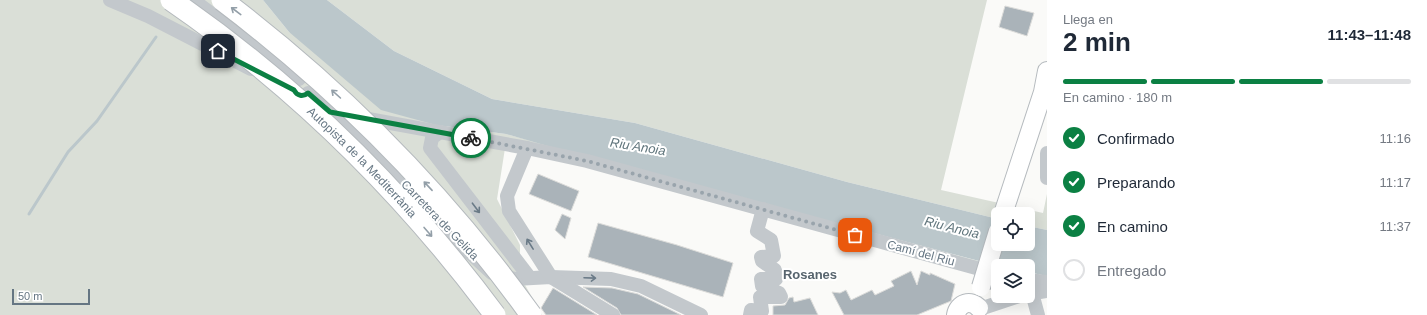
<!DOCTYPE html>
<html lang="es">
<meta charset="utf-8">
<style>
body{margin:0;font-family:Arial,sans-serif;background:#f6f6f7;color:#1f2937;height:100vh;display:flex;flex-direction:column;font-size:15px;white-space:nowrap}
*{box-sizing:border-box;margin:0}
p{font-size:13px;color:#747a83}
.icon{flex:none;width:22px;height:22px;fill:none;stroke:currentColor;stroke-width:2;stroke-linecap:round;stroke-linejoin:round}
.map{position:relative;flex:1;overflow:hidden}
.details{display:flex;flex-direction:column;background:#fff;width:380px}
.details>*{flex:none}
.buttons{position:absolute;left:991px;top:207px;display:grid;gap:8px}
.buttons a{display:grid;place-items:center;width:44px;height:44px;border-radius:6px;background:#fff;box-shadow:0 4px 16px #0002;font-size:20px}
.scale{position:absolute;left:12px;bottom:10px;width:78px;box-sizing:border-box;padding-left:4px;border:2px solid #657683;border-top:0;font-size:11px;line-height:14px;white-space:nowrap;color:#657683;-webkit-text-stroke:3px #fff;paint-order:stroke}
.pin{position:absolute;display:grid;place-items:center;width:34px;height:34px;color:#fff;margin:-17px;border-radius:8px;box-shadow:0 2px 6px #0006}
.courier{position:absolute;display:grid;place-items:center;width:40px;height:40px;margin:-20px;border:3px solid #0b8043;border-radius:50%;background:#fff;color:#222;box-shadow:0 1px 5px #0007}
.overview em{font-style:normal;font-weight:600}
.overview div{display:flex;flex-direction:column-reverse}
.overview{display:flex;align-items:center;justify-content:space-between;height:68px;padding:0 16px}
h1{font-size:26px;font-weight:600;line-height:30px}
.bar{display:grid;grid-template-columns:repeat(4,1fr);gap:6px 4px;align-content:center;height:48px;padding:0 16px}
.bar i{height:5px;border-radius:3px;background:#e0e1e3}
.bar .selected{background:#0b8043}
.bar p{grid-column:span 4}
ol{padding:0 16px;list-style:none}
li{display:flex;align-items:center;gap:12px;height:44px}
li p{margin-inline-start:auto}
li .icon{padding:4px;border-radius:50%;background:#0b8043;color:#fff;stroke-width:4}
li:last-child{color:#747a83}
li i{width:22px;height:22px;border:2px solid #e0e1e3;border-radius:50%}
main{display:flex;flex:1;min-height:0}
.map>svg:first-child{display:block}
</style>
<main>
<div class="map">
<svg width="1047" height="315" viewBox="0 0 1047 315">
<rect width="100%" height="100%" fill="#fafaf8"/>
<g fill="#dadfd7">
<path d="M0 0H263L289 32 436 125 506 134 851 228 998 266V269L506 142 497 199 520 245V276L542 315H0Z"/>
<path d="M327 0H987L941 190 1043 213 1047 194V230L1028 226V214H998V219L847 182 635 123 492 99 394 51Z"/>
</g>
<path fill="#bbc7cb" d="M263 0H327L394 51 492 99 635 123 847 182 998 219V244H1028V226L1047 230V276L1028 272V266H998L582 156 506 134 436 125 381 110 289 32Z"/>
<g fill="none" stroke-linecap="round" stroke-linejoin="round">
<path stroke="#bbc7cb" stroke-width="3" d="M29 214 68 152 97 121 156 37"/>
</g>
<g fill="#aab3b9" stroke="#dcdcda">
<path d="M1005 6 1034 13 1027 36 999 27Z"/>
<path d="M538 174 579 191 571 211 529 194Z"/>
<path d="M562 214 571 218 565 239 555 230Z"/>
<path d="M598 223 677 245 733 263 723 297 588 257Z"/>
<path d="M911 271 917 285 921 271 930 275V273L955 284 951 301 917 315H844L832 292 840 293 846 290 851 300 872 290 875 295 894 286 891 281Z"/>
<path d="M583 287 612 288 638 294 681 315H621L617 308Z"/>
<path d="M553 288 597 315H546L541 308Z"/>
<path d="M793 297 794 302 810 298 818 315H773V306L785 305 789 298Z"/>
</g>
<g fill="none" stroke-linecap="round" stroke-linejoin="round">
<defs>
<g id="major">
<path d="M1003 214 1043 92 1047 71"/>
<path d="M956 315C958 303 971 299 979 308"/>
</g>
</defs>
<use href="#major" stroke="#b5babe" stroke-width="20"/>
<g stroke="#c3c8cc" stroke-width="14">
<path d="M110 0 148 16 251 69"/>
<path d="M193 0 299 79"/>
<path d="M308 93 395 173 456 240 492 273 515 279 551 277 611 279 641 286 701 315"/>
<path d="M330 112 527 148 587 161 998 274"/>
<path d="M440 132 432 138 430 148 530 278"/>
<path d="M527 148 507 196 509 211 551 277 613 315"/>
<path d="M1047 153V178"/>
<path d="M1028 280 1047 282"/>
<path d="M1032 293 1038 315"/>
<path d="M1028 294 1047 291"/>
<path d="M980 309 1019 296"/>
<path d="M750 315 751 310 762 311 760 297H781L779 293 762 286 761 279H776L775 270 762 261 761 257 774 256 771 240 757 231 763 209"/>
</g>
<use href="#major" stroke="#fff" stroke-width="18"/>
<defs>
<path id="major-bridge" d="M981 287 998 231"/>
<g id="highway-bridge">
<path id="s1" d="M171 0C296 86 405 194 495 315"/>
<path d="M222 0C341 90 444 194 531 315"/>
</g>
</defs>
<use href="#major-bridge" stroke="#b5babe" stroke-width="20" stroke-linecap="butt"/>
<use href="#highway-bridge" stroke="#b4b9bd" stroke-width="23" stroke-linecap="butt"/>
<use href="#major-bridge" stroke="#fff" stroke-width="18"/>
<use href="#highway-bridge" stroke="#fff" stroke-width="21"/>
</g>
<defs><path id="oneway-shaft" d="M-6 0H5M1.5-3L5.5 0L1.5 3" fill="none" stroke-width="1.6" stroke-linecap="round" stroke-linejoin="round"/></defs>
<g stroke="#939fa8">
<use href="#oneway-shaft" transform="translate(236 11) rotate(-143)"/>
<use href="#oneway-shaft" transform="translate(336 94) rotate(-138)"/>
<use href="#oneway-shaft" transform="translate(428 186) rotate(-133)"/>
<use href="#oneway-shaft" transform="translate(428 232) rotate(49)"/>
</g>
<g stroke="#6a7a87">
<use href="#oneway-shaft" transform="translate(476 208) rotate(53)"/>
<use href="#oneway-shaft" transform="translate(530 244) rotate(-122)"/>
<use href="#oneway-shaft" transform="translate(590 278) rotate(2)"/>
</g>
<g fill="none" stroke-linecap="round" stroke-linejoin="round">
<path stroke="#99a4ac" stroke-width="4" stroke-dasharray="0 7.2" d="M471 138 587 161 855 235"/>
<path stroke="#0b8043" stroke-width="5" d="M218 51 294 90C297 96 303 97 308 93L330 112 471 138"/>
</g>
<g text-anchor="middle" stroke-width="4" stroke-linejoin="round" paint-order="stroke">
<g font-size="12" fill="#657683" stroke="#fff">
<text dy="4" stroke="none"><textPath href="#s1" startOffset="251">Autopista de la Mediterrània</textPath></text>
<text transform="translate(440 220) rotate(46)" y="4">Carretera de Gelida</text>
<text transform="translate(921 253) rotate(15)" y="4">Camí del Riu</text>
</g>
<g font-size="13" font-style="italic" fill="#60757c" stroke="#fff">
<text transform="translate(638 146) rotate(9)" y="5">Riu Anoia</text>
<text transform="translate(952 227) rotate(14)" y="5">Riu Anoia</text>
</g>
<g font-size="13" font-weight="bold" fill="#57646e" stroke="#fff">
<text x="810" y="279">Rosanes</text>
</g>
</g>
</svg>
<div class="buttons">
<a><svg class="icon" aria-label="locate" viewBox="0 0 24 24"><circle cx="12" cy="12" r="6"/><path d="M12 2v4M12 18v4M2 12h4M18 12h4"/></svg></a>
<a><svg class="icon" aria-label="layers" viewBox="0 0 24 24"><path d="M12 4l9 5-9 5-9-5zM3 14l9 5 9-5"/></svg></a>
</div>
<div class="scale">50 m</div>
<div class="pin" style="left:855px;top:235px;background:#ea580c"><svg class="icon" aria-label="bag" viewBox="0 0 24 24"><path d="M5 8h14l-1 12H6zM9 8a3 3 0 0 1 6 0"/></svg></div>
<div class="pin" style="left:218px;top:51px;background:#1f2937"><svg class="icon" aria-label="home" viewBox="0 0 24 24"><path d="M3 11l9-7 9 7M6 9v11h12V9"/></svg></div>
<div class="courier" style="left:471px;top:138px"><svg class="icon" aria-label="bike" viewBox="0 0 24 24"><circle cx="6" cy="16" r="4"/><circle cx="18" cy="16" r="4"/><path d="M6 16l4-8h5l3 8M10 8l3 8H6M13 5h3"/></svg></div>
</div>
<section class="details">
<div class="overview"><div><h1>2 min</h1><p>Llega en</p></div><em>11:43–11:48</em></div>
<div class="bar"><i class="selected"></i><i class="selected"></i><i class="selected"></i><i></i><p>En camino · 180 m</p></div>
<ol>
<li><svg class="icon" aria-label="check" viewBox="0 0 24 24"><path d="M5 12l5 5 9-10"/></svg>Confirmado<p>11:16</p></li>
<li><svg class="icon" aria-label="check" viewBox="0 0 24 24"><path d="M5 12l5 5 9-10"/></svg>Preparando<p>11:17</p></li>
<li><svg class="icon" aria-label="check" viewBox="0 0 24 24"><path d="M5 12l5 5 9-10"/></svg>En camino<p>11:37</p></li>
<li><i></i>Entregado</li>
</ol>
</section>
</main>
